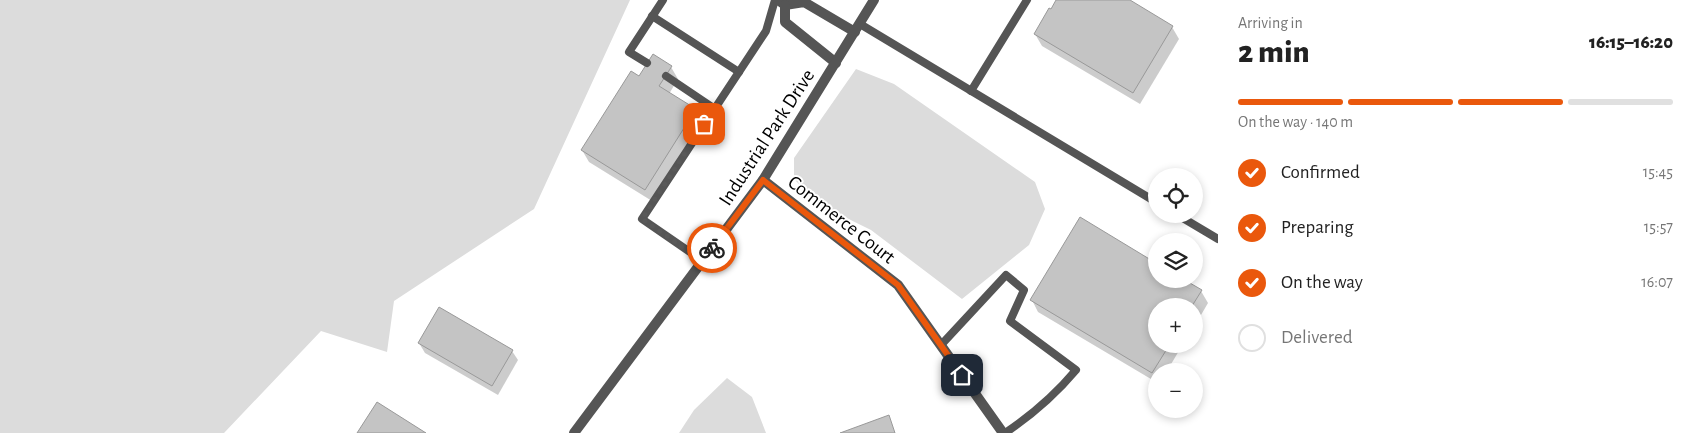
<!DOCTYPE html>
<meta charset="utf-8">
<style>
body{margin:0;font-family:"Alegreya Sans",sans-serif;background:#f2f2f2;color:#222;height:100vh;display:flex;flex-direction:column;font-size:19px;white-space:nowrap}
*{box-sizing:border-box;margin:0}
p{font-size:16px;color:#767676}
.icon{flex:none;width:28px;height:28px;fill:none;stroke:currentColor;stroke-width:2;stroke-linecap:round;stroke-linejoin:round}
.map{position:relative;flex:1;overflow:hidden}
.panel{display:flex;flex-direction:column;background:#fff;width:475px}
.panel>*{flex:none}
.tools{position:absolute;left:1148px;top:168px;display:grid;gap:10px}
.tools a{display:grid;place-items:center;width:55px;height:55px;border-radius:50%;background:#fff;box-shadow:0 2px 8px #0003;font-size:25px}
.pin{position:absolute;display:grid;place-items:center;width:42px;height:42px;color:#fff;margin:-21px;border-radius:10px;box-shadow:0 2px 8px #0006}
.courier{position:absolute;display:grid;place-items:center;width:50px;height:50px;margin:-25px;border:4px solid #ea580c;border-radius:50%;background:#fff;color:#222;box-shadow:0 1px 6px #0007}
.headline em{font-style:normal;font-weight:800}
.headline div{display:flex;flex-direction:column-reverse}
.headline{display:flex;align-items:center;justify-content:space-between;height:85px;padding:0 20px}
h1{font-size:32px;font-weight:800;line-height:38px}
.bar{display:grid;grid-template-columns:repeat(4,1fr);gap:8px 5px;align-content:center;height:60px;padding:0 20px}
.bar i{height:6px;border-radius:4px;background:#e0e0e0}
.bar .current{background:#ea580c}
.bar p{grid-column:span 4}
ol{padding:0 20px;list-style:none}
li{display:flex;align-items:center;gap:15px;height:55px}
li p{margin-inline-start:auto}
li .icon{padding:5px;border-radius:50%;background:#ea580c;color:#fff;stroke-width:4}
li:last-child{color:#767676}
li i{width:28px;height:28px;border:2px solid #e0e0e0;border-radius:50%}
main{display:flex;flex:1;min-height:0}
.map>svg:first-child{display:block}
</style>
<main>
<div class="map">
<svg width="1218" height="433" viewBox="0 0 1218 433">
<rect width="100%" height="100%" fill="#fff"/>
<g fill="#dcdcdc">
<path d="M0 0H630L534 209 394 301 387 352 321 331 224 433H0Z"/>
<path d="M856 69 894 84 1035 182 1045 209 1029 245 962 299 871 230 818 204 794 179V158Z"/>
<path d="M727 378 752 397 766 433H679L694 410Z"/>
</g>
<g fill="#0003">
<path d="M1057 0H1127L1172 27 1179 39 1140 104 1042 46 1035 34Z"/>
<path d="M671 67 678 79 669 94 695 110 702 122 652 201 589 162 582 150 640 77Z"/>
<path d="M1080 219 1156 264V279H1180L1201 291 1208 303 1194 327V306H1156V344H1183L1167 371H1156V382L1038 312 1032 300Z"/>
<path d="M419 343 512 351 518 360 498 395 425 353Z"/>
</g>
<g fill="#c4c4c4" stroke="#999">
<path d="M1056 0H1130L1173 26 1133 93 1034 34 1049 8 1051 9Z"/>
<path d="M653 54 672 66 659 86 696 109 645 190 581 150 631 71 639 76Z"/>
<path d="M1080 217 1156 263V279H1183L1202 290 1192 306H1156V344H1170L1152 373 1030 300Z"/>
<path d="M439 307 513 350 492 386 418 343Z"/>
<path d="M377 402 426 433H357Z"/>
<path d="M889 415 895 433H840Z"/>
</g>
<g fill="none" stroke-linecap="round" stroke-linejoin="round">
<g stroke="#555" stroke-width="8">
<path d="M652 16 739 72"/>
<path d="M860 24 1156 202"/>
<path d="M647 63 629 52 663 0"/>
<path d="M666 76 715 109"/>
<path d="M971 91 1027 0"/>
<path d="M1176 214 1218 239"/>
<path d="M703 261 642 219 766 31 775 0"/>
<path d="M941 345 1006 275 1024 290 1010 321 1076 370C1055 395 1032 415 1005 433"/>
</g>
<g stroke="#555" stroke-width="10">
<path d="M778 0 785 5 804 2 855 32"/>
<path d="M785 5V22L836 63"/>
<path d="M763 180 898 285 1003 433"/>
</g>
<path stroke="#555" stroke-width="10" d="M574 433 763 180 874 0"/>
</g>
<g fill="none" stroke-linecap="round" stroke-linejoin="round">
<path stroke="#595959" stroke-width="5" stroke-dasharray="0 9" d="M704 124 642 219 703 261 712 248"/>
<path stroke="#ea580c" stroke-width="6" d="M712 248 763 180 898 285 962 375"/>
</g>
<g text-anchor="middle" stroke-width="4" stroke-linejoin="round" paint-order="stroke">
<g font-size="20" fill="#000" stroke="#fff">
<text transform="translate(766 137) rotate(-57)" y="7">Industrial Park Drive</text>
<text transform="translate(842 219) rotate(38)" y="7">Commerce Court</text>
</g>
</g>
</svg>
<div class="tools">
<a><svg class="icon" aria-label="locate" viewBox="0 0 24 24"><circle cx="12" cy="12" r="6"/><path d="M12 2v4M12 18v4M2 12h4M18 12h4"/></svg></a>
<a><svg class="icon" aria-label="layers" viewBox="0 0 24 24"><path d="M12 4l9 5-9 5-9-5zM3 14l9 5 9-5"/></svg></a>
<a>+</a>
<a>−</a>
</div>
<div class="pin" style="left:704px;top:124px;background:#ea580c"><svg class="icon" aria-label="bag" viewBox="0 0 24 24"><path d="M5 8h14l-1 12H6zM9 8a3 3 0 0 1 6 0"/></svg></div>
<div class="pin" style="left:962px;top:375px;background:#1f2937"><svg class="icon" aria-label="home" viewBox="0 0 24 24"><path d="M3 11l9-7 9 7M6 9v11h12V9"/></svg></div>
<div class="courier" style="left:712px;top:248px"><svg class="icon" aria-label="bike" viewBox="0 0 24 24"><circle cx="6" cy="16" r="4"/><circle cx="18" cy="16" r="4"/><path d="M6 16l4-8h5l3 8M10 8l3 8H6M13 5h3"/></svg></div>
</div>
<section class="panel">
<div class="headline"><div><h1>2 min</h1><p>Arriving in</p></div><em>16:15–16:20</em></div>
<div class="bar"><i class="current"></i><i class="current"></i><i class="current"></i><i></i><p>On the way · 140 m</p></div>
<ol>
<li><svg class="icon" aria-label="check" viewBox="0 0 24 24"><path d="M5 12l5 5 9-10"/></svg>Confirmed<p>15:45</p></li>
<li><svg class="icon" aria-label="check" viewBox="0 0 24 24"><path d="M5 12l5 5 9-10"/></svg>Preparing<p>15:57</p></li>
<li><svg class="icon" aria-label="check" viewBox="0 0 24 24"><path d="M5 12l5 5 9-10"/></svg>On the way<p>16:07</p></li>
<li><i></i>Delivered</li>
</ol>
</section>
</main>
